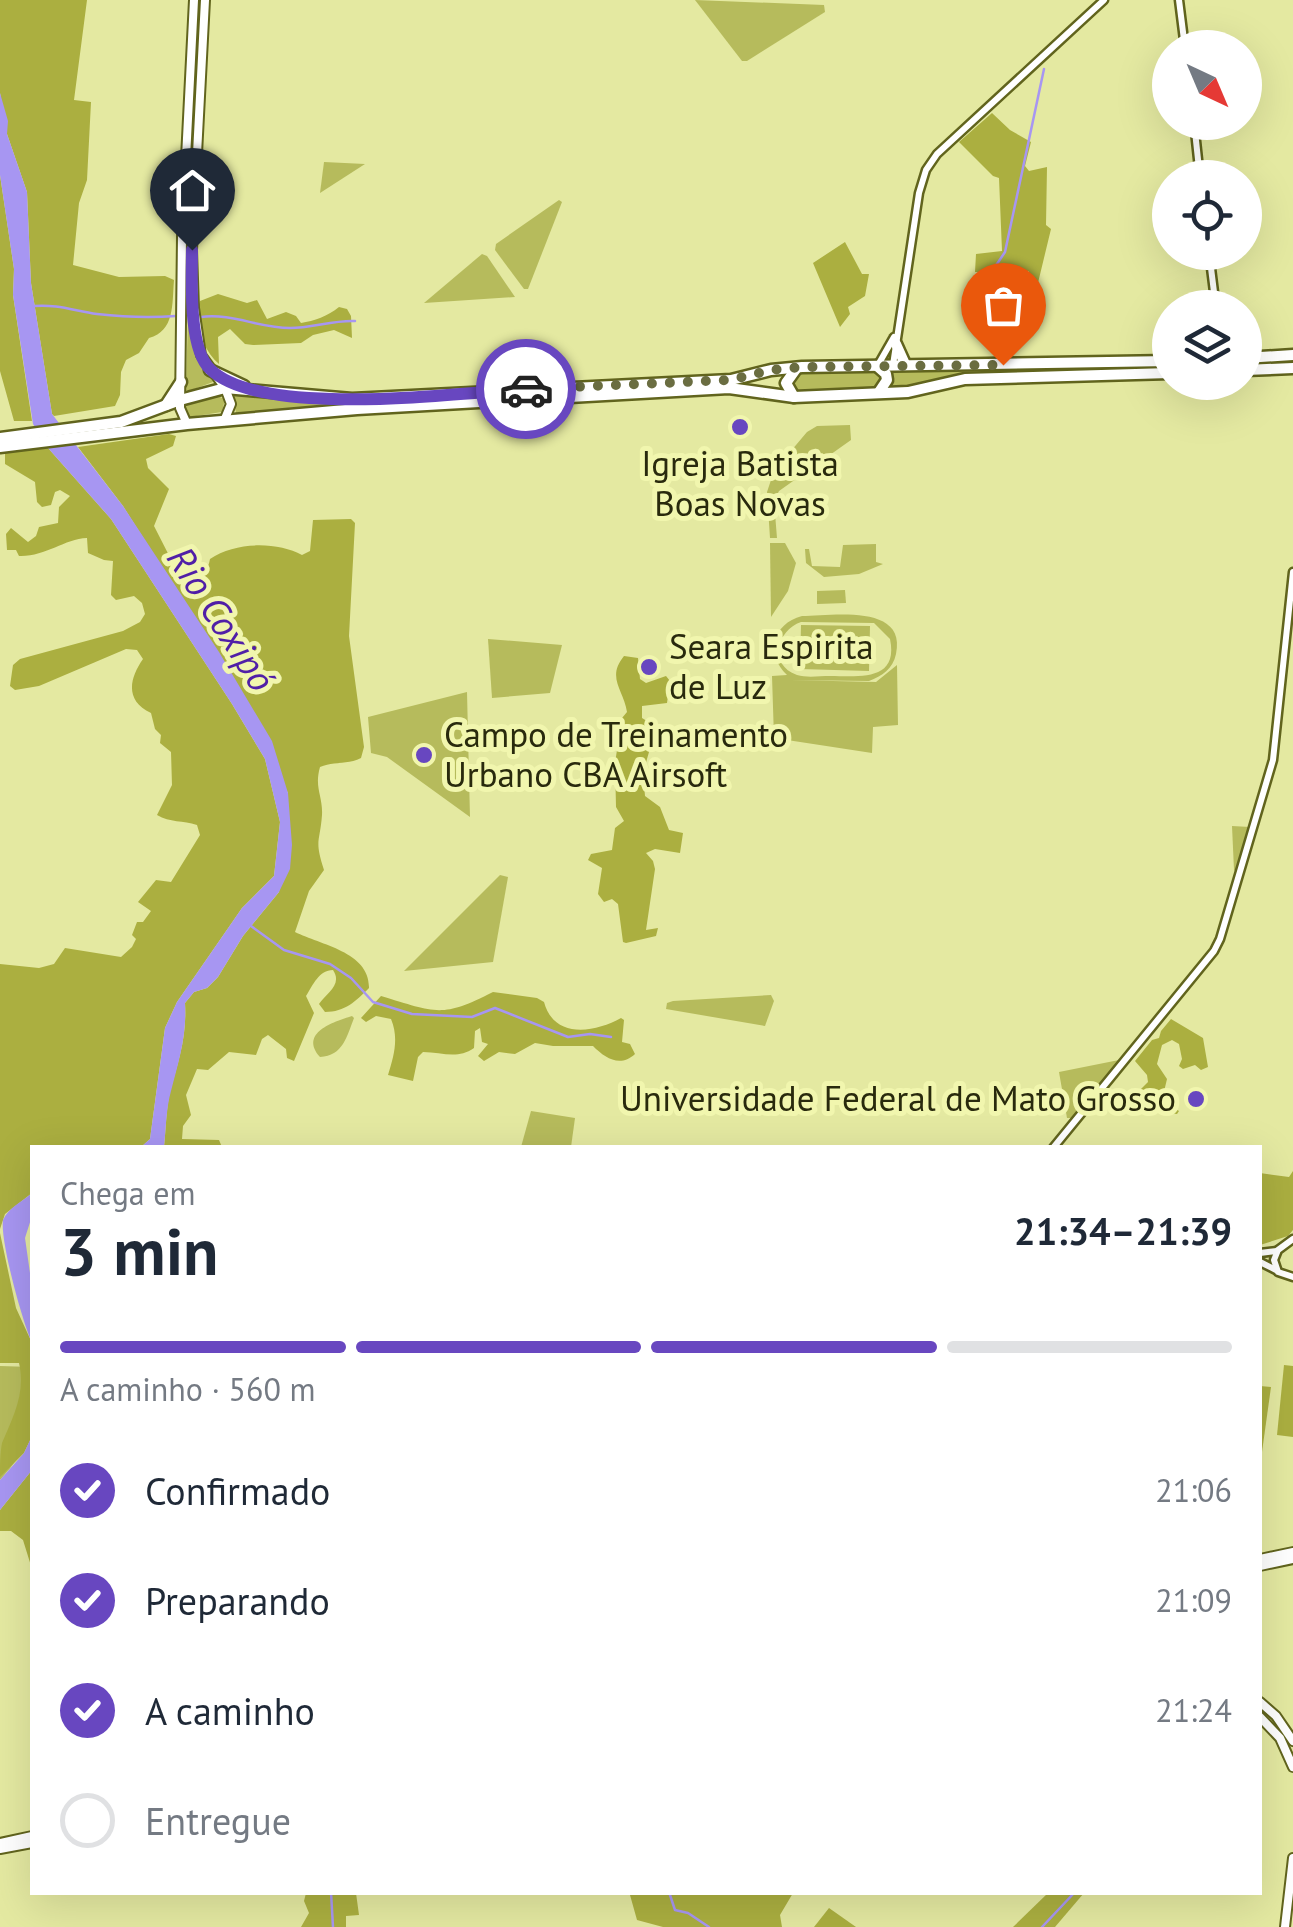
<!DOCTYPE html>
<html lang="pt">
<meta charset="utf-8">
<style>
body{margin:0;font-family:"PT Sans",sans-serif;background:#f6f6f7;color:#1f2937;height:100vh;display:flex;flex-direction:column;font-size:38px;white-space:nowrap}
*{box-sizing:border-box;margin:0}
p{font-size:32px;color:#747a83}
.icon{flex:none;width:55px;height:55px;fill:none;stroke:currentColor;stroke-width:2;stroke-linecap:round;stroke-linejoin:round}
.map{position:relative;flex:1;overflow:hidden}
.side{position:absolute;left:30px;top:1145px;width:1232px;height:750px;display:flex;flex-direction:column;background:#fff;border-radius:0px;box-shadow:0 10px 40px #0002}
.side>*{flex:none}
.needle{width:65px;rotate:136deg}
.buttons{position:absolute;left:1152px;top:30px;display:grid;gap:20px}
.buttons a{display:grid;place-items:center;width:110px;height:110px;border-radius:50%;background:#fff;box-shadow:0 10px 40px #0002;font-size:50px}
.pin{position:absolute;display:grid;place-items:center;width:85px;height:85px;color:#fff;margin:-102px -42px;border-radius:50% 50% 50% 0;rotate:-45deg;box-shadow:0 0 10px #0007}
.pin .icon{rotate:45deg}
.courier{position:absolute;display:grid;place-items:center;width:100px;height:100px;margin:-50px;border:8px solid #6847c0;border-radius:50%;background:#fff;color:#222;box-shadow:0 2px 12px #0007}
.headline em{font-style:normal;font-weight:600}
.headline div{display:flex;flex-direction:column-reverse}
.headline{display:flex;align-items:center;justify-content:space-between;height:170px;padding:0 30px}
h1{font-size:65px;font-weight:600;line-height:75px}
.bar{display:grid;grid-template-columns:repeat(4,1fr);gap:15px 10px;align-content:center;height:120px;padding:0 30px}
.bar i{height:12px;border-radius:8px;background:#e0e1e3}
.bar .selected{background:#6847c0}
.bar p{grid-column:span 4}
ol{padding:0 30px;list-style:none}
li{display:flex;align-items:center;gap:30px;height:110px}
li p{margin-inline-start:auto}
li .icon{padding:10px;border-radius:50%;background:#6847c0;color:#fff;stroke-width:4}
li:last-child{color:#747a83}
li i{width:55px;height:55px;border:5px solid #e0e1e3;border-radius:50%}
.map>svg:first-child{display:block}
</style>
<div class="map">
<svg width="1293" height="1927" viewBox="0 0 1293 1927">
<rect width="100%" height="100%" fill="#e4e9a1"/>
<g fill="#b6bb5c" fill-rule="evenodd">
<path d="M695 0 824 5 825 12 747 61H742Z"/>
<path d="M324 162 365 164 320 193Z"/>
<path d="M559 200 562 202 528 289H524L495 250 496 244Z"/>
<path d="M482 254 487 256 515 297 424 303Z"/>
<path d="M188 313 196 349 213 382 189 391 186 390Z"/>
<path d="M894 366 966 372V376L915 387 891 388Z"/>
<path d="M876 368 884 376 877 387 796 394 789 379 794 373Z"/>
<path d="M232 392 360 403 236 413Z"/>
<path d="M215 395 225 399 222 412 190 417 184 413 187 403Z"/>
<path d="M850 425 851 440 779 491 774 501 777 538H770L767 492 774 471 807 432 817 426Z"/>
<path d="M770 543H785L796 563 788 591 771 617Z"/>
<path d="M876 544V562L883 564 859 574 824 577 806 563 805 549H809L812 566 840 567 843 545Z"/>
<path d="M845 590 846 603 817 604V591Z"/>
<path d="M802 616C831 616 907 603 896 654 893 669 882 676 869 681L789 680 876 682 897 665 898 725 873 727 872 753 774 738 772 676 787 675C765 654 772 624 802 616ZM801 622 874 623 890 639C899 682 858 676 830 676 819 676 807 678 797 675 768 665 777 630 801 622Z"/>
<path d="M801 625 870 626 869 671 800 669Z"/>
<path d="M488 639 562 645 550 693 492 698Z"/>
<path d="M467 692 470 817 387 757 371 753 368 717Z"/>
<path d="M1232 826 1250 827 1236 872 1234 870Z"/>
<path d="M500 875 508 877 493 962 404 971Z"/>
<path d="M771 995 774 1001 765 1026 666 1009 667 1003 673 1001Z"/>
<path d="M352 1016 354 1018C347 1036 343 1056 320 1057 299 1033 333 1022 352 1016Z"/>
<path d="M1119 1060 1074 1118H1067L1059 1072Z"/>
<path d="M531 1111 575 1118 571 1147H521Z"/>
<path d="M0 1366 32 1367C32 1423 40 1436 0 1480Z"/>
</g>
<g fill="#abaf40">
<path d="M0 0H87L74 100 91 102 87 180 79 203 73 265 119 277 165 276 174 280C172 304 175 331 149 338L139 353 126 360 121 372 120 395 115 406 54 416 52 414 31 283 27 192 7 134 0 93Z"/>
<path d="M992 113 1010 130 1031 142 1025 166 1029 171 1047 167 1046 225 1051 229 1030 316 1029 271 975 272 976 254 1002 251 999 178 993 176 959 142Z"/>
<path d="M0 175 14 269 13 295 32 421H14L0 371Z"/>
<path d="M845 242 862 274H869L865 296 848 307 850 314 840 327 813 263Z"/>
<path d="M218 294 247 303 257 300 267 319 286 312 296 316 301 323C314 321 328 316 339 307L347 309 351 316 352 338 334 330 313 335 301 343 253 345 245 344 230 329 218 337 219 364C202 350 194 322 200 301Z"/>
<path d="M169 434 176 436 173 446 146 459 148 468 169 489 154 526 179 575 191 581C202 576 208 571 210 559 236 541 278 542 302 555L310 551 313 520 351 519 355 523 349 636 364 747 361 758C347 765 334 761 320 767 314 788 323 796 322 815 320 843 314 839 324 870L309 891 295 932C321 945 370 952 369 988 356 1001 345 1012 325 1012L319 1004C326 993 343 985 333 970 319 970 313 985 306 996L314 1013 294 1061 287 1058 286 1049 268 1035 262 1039 256 1055 229 1052 208 1070 197 1069 186 1095 191 1115 183 1126 182 1139 219 1140 222 1147H164C166 1129 166 1109 170 1091 179 1060 187 1035 185 1003L194 992 207 988 218 977 243 936 279 892 288 793 169 579 123 506 78 447Z"/>
<path d="M48 448 111 519 232 704 265 759 280 822 274 876 242 908 177 1002 165 1028 150 1139 141 1147 32 1148V1193L5 1214 0 1229V964L39 968 54 964 65 948 121 957 132 947 136 939 132 935 137 922H143L151 911 138 902 156 880 171 882 200 835 197 825C183 820 170 823 157 815L172 785 171 752 160 743 161 735 155 729 151 713C125 701 129 679 143 659L137 650 126 649 39 686 15 690 10 686 13 665 20 659 123 631 140 622 145 614 142 603 134 596 116 600 111 595 113 561 104 560 88 553 87 538C64 539 45 557 19 556L16 550H7L6 534 11 528 28 542 36 536 39 527 58 523 59 507 70 496 60 490 55 492 51 505 42 507 37 502 35 482 5 464V452Z"/>
<path d="M624 656 638 658 640 679 646 683 666 676 670 681 667 703 642 706V718L650 723 642 736 651 745 643 773 645 796 660 807 669 830 683 833 680 853 655 849 646 853 653 861 655 869 646 930 658 928 656 936 626 943 623 942 618 904 612 899 604 902 598 894 602 868 588 860 591 854 612 850 615 828 624 821 616 807 615 763 622 718 627 712C624 690 606 678 624 656Z"/>
<path d="M493 992 537 998 544 1002C554 1039 594 1033 621 1018L624 1020 622 1042 630 1044 635 1054C620 1068 605 1058 593 1046H553L535 1043 515 1054 499 1052 484 1061 478 1056 488 1044 482 1042 480 1028 475 1031 474 1048C457 1060 442 1052 423 1052L418 1057 413 1081 388 1075C394 1056 399 1038 391 1019L376 1016 366 1022 361 1018 381 996C435 1012 441 1019 493 992Z"/>
<path d="M1171 1019 1203 1038 1208 1067 1201 1070 1195 1065 1183 1069 1179 1066 1182 1059 1179 1044 1172 1040 1162 1045 1157 1064 1167 1079 1162 1100 1179 1111 1177 1114 1163 1112 1141 1095 1140 1090 1148 1082 1147 1075 1135 1061 1152 1040 1159 1038 1161 1031Z"/>
<path d="M1293 1171V1230L1288 1236 1260 1245V1173L1289 1177Z"/>
<path d="M0 1233 16 1308 32 1343V1436L24 1453 0 1477C0 1467 0 1453 2 1443 13 1417 26 1393 19 1363H0Z"/>
<path d="M1284 1365 1293 1366V1437L1277 1435Z"/>
<path d="M1260 1386 1271 1387 1261 1459H1260Z"/>
<path d="M32 1470V1569L23 1540 11 1531H0V1510Z"/>
<path d="M306 1893H356L359 1915 346 1916V1927H301L309 1913 304 1901Z"/>
<path d="M621 1893H793L780 1915 782 1927H663L637 1920 630 1895Z"/>
<path d="M1048 1893H1084L1055 1927H1013Z"/>
<path d="M829 1908 856 1927H814Z"/>
</g>
<g fill="#a796f2">
<path d="M0 93 8 121 7 134 27 192 31 283 52 414 123 506 219 652 272 741 288 793 292 845 290 869 279 892 243 936 218 977 207 988 194 992 185 1003C187 1035 179 1060 171 1091 166 1109 166 1129 164 1147H141L150 1139 165 1028 177 1002 242 908 274 876 280 822 265 759 232 704 111 519 48 448 33 424 13 295 14 269 0 175Z"/>
<path d="M32 1193V1216L25 1238 32 1287V1343C22 1320 0 1241 3 1220 8 1208 23 1201 32 1193Z"/>
<path d="M32 1436V1470L0 1510V1480L24 1453Z"/>
</g>
<g fill="none" stroke-linecap="round" stroke-linejoin="round">
<g stroke="#a796f2" stroke-width="2.5">
<path d="M993 270 1005 252 1044 69"/>
<path d="M34 306C57 304 75 311 97 314 123 317 150 318 176 316"/>
<path d="M201 317C232 313 259 328 290 328 312 328 333 320 355 321"/>
<path d="M251 926 284 950 330 964 351 978 373 1002 412 1014 472 1017 495 1008 568 1037 590 1034 611 1037"/>
<path d="M331 1892 333 1927"/>
<path d="M669 1892 675 1910 688 1913 709 1927"/>
<path d="M1042 1927 1075 1892"/>
</g>
<defs>
<g id="secondary">
<path d="M1179 0 1185 48"/>
<path d="M1194 122 1200 178"/>
<path d="M1209 252 1216 308"/>
<path d="M878 365 894 337"/>
<path d="M893 365 919 193 926 170 937 154 1104 0"/>
<path d="M1053 1148 1214 951 1220 939 1273 760 1293 572"/>
<path d="M1293 1239 1278 1250 1274 1260 1278 1272 1293 1277"/>
<path d="M1260 1253 1277 1251"/>
<path d="M1260 1262 1276 1270"/>
</g>
<g id="primary">
<path d="M205 0 192 250 194 308 201 355 225 388 231 404 224 421"/>
<path d="M187 424 180 408 182 237 194 0"/>
<path d="M1260 1559 1293 1552"/>
<path d="M1260 1566 1293 1559"/>
<path d="M1260 1702 1276 1716 1293 1741"/>
<path d="M1260 1717 1280 1738 1293 1767"/>
<path d="M0 1843 32 1836"/>
<path d="M0 1849 32 1843"/>
<path d="M1285 1927 1293 1858"/>
</g>
<g id="highway">
<path d="M896 344 905 364"/>
<path d="M1245 358 1293 355"/>
<path d="M877 366 886 374 887 380 879 392"/>
<path d="M210 370 244 386"/>
<path d="M1245 370 1293 368"/>
<path d="M794 397 786 383 796 369"/>
<path d="M166 405 181 382"/>
<path d="M0 438 121 422 180 400 225 388 352 399 731 380 771 370 802 367 1170 361"/>
<path d="M0 447 187 424 357 409 729 388 794 397 908 392 965 379 1170 373"/>
</g>
</defs>
<use href="#secondary" stroke="#61641d" stroke-width="11"/>
<use href="#primary" stroke="#61641d" stroke-width="12"/>
<use href="#highway" stroke="#61641d" stroke-width="15"/>
<use href="#secondary" stroke="#fff" stroke-width="6"/>
<use href="#primary" stroke="#fff" stroke-width="8"/>
<use href="#highway" stroke="#fff" stroke-width="10"/>
</g>
<g fill="none" stroke-linecap="round" stroke-linejoin="round">
<path stroke="#6a6d41" stroke-width="10" stroke-dasharray="0 18" d="M526 389 730 380 771 370 802 367 1003 365"/>
<path stroke="#6847c0" stroke-width="12" d="M192 250C192 280 188 348 210 369 261 419 456 393 526 389"/>
</g>
<g fill="#6847c0" stroke="#f1f6ae" stroke-width="4">
<circle cx="740" cy="427" r="10"/>
<circle cx="649" cy="667" r="10"/>
<circle cx="424" cy="755" r="10"/>
<circle cx="1196" cy="1099" r="10"/>
</g>
<g text-anchor="middle" stroke-width="10" stroke-linejoin="round" paint-order="stroke">
<g font-size="35" fill="#292a0d" stroke="#f1f6ae" text-anchor="start">
<text x="740" y="476" text-anchor="middle">Igreja Batista<tspan x="740" dy="40">Boas Novas</tspan></text>
<text x="669" y="659">Seara Espirita<tspan x="669" dy="40">de Luz</tspan></text>
<text x="444" y="747">Campo de Treinamento<tspan x="444" dy="40">Urbano CBA Airsoft</tspan></text>
<text x="1176" y="1111" text-anchor="end">Universidade Federal de Mato Grosso</text>
</g>
<g font-size="38" font-style="italic" fill="#501fa7" stroke="#f1f6ae">
<text transform="translate(221 619) rotate(57)" y="13">Rio Coxipó</text>
</g>
</g>
</svg>
<div class="buttons">
<a><svg class="needle" viewBox="-14 -14 28 28"><path d="M0-13l5 13h-10z" fill="#e53935"/><path d="M0 13l5-13h-10z" fill="#747a83"/></svg></a>
<a><svg class="icon" aria-label="locate" viewBox="0 0 24 24"><circle cx="12" cy="12" r="6"/><path d="M12 2v4M12 18v4M2 12h4M18 12h4"/></svg></a>
<a><svg class="icon" aria-label="layers" viewBox="0 0 24 24"><path d="M12 4l9 5-9 5-9-5zM3 14l9 5 9-5"/></svg></a>
</div>
<div class="pin" style="left:1003px;top:365px;background:#ea580c"><svg class="icon" aria-label="bag" viewBox="0 0 24 24"><path d="M5 8h14l-1 12H6zM9 8a3 3 0 0 1 6 0"/></svg></div>
<div class="pin" style="left:192px;top:250px;background:#1f2937"><svg class="icon" aria-label="home" viewBox="0 0 24 24"><path d="M3 11l9-7 9 7M6 9v11h12V9"/></svg></div>
<div class="courier" style="left:526px;top:389px"><svg class="icon" aria-label="car" viewBox="0 0 24 24"><path d="M5 17H2v-5l4-1 3-4h7l3 4 3 1v5h-3M9 17h6M6 11h13"/><circle cx="7" cy="17" r="2"/><circle cx="17" cy="17" r="2"/></svg></div>
<section class="side">
<div class="headline"><div><h1>3 min</h1><p>Chega em</p></div><em>21:34–21:39</em></div>
<div class="bar"><i class="selected"></i><i class="selected"></i><i class="selected"></i><i></i><p>A caminho · 560 m</p></div>
<ol>
<li><svg class="icon" aria-label="check" viewBox="0 0 24 24"><path d="M5 12l5 5 9-10"/></svg>Confirmado<p>21:06</p></li>
<li><svg class="icon" aria-label="check" viewBox="0 0 24 24"><path d="M5 12l5 5 9-10"/></svg>Preparando<p>21:09</p></li>
<li><svg class="icon" aria-label="check" viewBox="0 0 24 24"><path d="M5 12l5 5 9-10"/></svg>A caminho<p>21:24</p></li>
<li><i></i>Entregue</li>
</ol>
</section>
</div>
